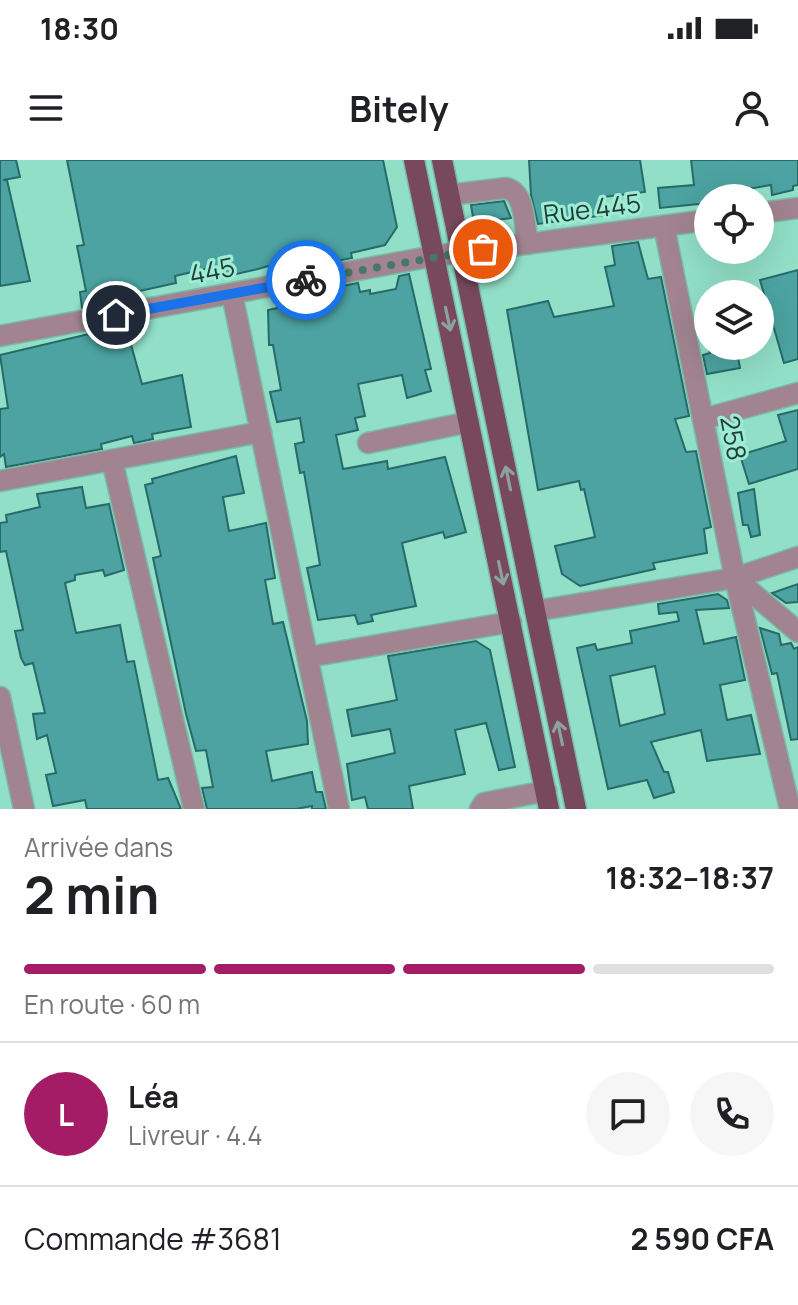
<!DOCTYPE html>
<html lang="fr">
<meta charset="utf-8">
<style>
body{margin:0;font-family:Manrope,sans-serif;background:#f6f6f6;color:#202124;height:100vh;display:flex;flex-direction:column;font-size:30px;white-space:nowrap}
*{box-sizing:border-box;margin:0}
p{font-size:26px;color:#757577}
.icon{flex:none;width:44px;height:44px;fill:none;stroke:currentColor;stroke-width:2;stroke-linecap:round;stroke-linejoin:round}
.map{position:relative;height:649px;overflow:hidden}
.panel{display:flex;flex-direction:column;background:#fff;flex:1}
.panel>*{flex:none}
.buttons{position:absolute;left:694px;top:24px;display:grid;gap:16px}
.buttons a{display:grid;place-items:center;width:80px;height:80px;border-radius:50%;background:#fff;box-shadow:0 8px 32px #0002;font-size:40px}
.pin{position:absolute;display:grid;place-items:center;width:68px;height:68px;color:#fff;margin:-34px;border:4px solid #fff;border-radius:50%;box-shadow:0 2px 8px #0007}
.courier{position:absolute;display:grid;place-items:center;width:80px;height:80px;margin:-40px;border:6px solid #1a73e8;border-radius:50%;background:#fff;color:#222;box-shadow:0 2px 10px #0007}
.overview em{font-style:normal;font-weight:700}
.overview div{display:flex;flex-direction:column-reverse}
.overview{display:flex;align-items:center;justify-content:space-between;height:136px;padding:0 24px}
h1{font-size:52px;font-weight:700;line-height:60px}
.bar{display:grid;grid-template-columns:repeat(4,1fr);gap:12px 8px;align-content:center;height:96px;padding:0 24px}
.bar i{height:10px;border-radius:6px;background:#e0e0e0}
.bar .on{background:#a41c66}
.bar p{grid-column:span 4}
.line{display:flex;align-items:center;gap:20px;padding:0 24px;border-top:2px solid #e0e0e0}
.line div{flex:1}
.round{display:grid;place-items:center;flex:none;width:84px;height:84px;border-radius:42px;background:#f6f6f6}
.status{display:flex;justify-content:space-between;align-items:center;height:56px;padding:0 40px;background:#fff;direction:ltr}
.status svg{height:22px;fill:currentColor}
header{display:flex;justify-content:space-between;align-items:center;height:104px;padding:0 24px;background:#fff;font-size:36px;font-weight:700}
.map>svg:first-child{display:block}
</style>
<div class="status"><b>18:30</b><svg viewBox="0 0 49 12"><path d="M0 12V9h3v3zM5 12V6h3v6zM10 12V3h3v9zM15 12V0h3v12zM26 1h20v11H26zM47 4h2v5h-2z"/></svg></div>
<header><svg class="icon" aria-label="menu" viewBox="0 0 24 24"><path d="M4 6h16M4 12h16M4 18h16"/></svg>Bitely<svg class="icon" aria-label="person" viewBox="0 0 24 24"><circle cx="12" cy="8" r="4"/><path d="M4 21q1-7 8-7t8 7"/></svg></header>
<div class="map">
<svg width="798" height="649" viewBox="0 0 798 649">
<rect width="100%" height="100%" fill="#91dfc7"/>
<g fill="#4ca3a1" stroke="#276a69" stroke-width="2" fill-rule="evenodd">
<path d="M0 0H16L20 17 3 20H7L30 121 0 126Z"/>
<path d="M67 0H383L397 67 385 85 351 93 352 98 310 106 307 90 279 94V103L258 109 223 117 212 116 209 108 175 116 176 123 99 140 100 144 82 148 80 132 86 131 77 86 84 85Z"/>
<path d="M529 0H640L645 32 603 37 606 55 538 64 531 35Z"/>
<path d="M691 0H798V25L793 26V30L772 35 771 25 741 30V36L708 38V43L660 48 658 28 694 25Z"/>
<path d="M504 41 511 58 474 63 471 45Z"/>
<path d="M638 82 648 119 661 117 689 256 675 259 686 292 696 291 711 367 704 369 707 393 653 403 655 409 580 426 562 414 555 386 595 377 584 329 581 330 579 321 538 330 507 150 548 141 554 157 614 146 605 107 615 105 612 86Z"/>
<path d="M798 110V199L784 203 760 120Z"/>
<path d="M409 114 431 209 425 210 431 231 407 238 402 215 358 224 365 256 355 258 358 270 336 275 343 309 387 301 388 309 445 297 466 372 445 378 443 372 402 383 416 446 371 455 373 461 358 464 355 455 318 460 307 408 320 405 304 312 300 313 295 284 304 282 300 258 277 262 270 232 281 230 273 185H269L268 150 318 139 316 131 358 123 360 132 370 130V134L396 129 399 116Z"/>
<path d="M106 170 107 174 119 171 128 174 142 224 182 215 191 267 152 274 153 279 134 283 132 276 101 284 102 289 6 307 4 294 0 297V249L8 248 0 195Z"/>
<path d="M708 186H736L740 208 707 214 703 195 710 193Z"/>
<path d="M798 250V309L749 324 740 295 786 281 778 255Z"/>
<path d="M236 296 244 333 223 337 229 371 266 363 275 418 265 420 273 464 283 462 307 561 308 584 266 591 272 621 312 612 316 632H322L326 649H312V646L296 649H207L202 628 213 627 206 590 196 591 186 554 153 398 161 396 145 325 153 323 152 319Z"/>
<path d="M82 327 86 348 109 344 124 410 105 416 103 410 75 415V420L65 423 76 473 120 465 127 502 134 501 158 620 168 618 181 649H87L85 640 53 646 46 615 56 613 47 575 37 579 33 554 45 553 33 503 25 505 21 498 15 471 23 470 6 391 0 392V363L7 362 6 355 40 347 37 334Z"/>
<path d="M754 329 760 375 751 377 748 365H743L738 333Z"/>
<path d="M798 424V442L786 443 772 433Z"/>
<path d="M718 434 727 440 729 448 696 450 704 484 736 477 745 520 720 525 727 560 751 555 760 594 707 601 701 570 651 582 664 612H668L674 632 654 638 647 620 608 629 577 488 595 484 597 490 632 483 630 471 679 461 677 452 659 454 658 444ZM655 506 665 554 620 566 610 516Z"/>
<path d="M760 468 779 474 781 485 791 483 794 489 798 487V579L791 580 777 513 772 514Z"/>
<path d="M476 481 490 490 515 607 499 610 486 563 455 570 465 614 409 626 413 649H368L365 637 352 640 347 604 395 593 390 569 352 576 347 550 397 540 388 496Z"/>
</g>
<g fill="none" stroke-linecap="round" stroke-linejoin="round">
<defs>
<g id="minor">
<path d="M449 35 506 28C526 33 524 66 528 84"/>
<path d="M760 53 798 48"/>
<path d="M664 66 735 418 790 649"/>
<path d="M232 134 339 649"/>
<path d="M0 176 434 96 708 60"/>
<path d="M703 259 798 233"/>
<path d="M368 283 469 262"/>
<path d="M112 300 194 649"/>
<path d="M0 321 261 272"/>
<path d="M735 418 798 472"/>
<path d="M535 451 735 418 798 397"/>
<path d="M308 497 511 462"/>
<path d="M0 537 24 649"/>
<path d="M480 649 484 643 546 631"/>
</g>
<g id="major">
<path d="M414 0 549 649"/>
<path d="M442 0 576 649"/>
</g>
</defs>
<use href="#minor" stroke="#78bca7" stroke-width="23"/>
<use href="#major" stroke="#78bca7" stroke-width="23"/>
<use href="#minor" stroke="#a1848f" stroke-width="20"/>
<use href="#major" stroke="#78485c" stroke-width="20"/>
</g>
<defs><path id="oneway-shaft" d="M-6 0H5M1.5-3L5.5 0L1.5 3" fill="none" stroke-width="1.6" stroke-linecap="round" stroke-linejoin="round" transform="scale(2)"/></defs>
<g stroke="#8da29e">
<use href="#oneway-shaft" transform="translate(448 159) rotate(78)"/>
<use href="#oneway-shaft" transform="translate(508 318) rotate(-102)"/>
<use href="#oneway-shaft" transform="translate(501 413) rotate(78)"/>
<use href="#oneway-shaft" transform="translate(560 573) rotate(-102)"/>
</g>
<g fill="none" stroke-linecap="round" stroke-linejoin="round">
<path stroke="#477769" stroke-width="8" stroke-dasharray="0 14.4" d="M306 120 483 89"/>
<path stroke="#1a73e8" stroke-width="10" d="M116 155 306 120"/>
</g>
<g text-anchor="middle" stroke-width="6" stroke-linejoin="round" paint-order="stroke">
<g font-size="26" fill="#1f3f36" stroke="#9eecd4">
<text transform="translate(592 49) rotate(-7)" y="9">Rue 445</text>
<text transform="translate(212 111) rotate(-11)" y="9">445</text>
<text transform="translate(733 278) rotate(79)" y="9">258</text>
</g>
</g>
</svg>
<div class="buttons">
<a><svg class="icon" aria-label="locate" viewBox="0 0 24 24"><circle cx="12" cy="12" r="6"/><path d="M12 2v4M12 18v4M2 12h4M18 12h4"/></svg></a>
<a><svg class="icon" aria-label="layers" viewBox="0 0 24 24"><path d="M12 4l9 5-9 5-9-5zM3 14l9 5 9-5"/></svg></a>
</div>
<div class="pin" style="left:483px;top:89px;background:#ea580c"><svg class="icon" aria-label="bag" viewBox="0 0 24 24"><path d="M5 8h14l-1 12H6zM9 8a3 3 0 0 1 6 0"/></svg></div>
<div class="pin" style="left:116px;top:155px;background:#1f2937"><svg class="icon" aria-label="home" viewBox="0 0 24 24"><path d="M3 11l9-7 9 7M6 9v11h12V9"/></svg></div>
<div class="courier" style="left:306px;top:120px"><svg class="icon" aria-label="bike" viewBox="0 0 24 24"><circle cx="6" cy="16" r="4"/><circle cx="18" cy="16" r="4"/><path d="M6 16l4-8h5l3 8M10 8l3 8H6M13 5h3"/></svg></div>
</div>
<section class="panel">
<div class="overview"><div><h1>2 min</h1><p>Arrivée dans</p></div><em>18:32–18:37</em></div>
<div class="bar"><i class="on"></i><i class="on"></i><i class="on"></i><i></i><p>En route · 60 m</p></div>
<div class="line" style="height:144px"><b class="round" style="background:#a41c66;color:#fff">L</b><div><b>Léa</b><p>Livreur · 4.4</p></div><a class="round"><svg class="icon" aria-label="chat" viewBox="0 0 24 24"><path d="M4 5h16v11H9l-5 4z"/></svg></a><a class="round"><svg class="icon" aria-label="phone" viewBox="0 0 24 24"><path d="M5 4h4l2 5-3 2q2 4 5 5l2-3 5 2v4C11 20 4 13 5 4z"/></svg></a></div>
<div class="line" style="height:104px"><div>Commande #3681</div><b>2 590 CFA</b></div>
</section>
